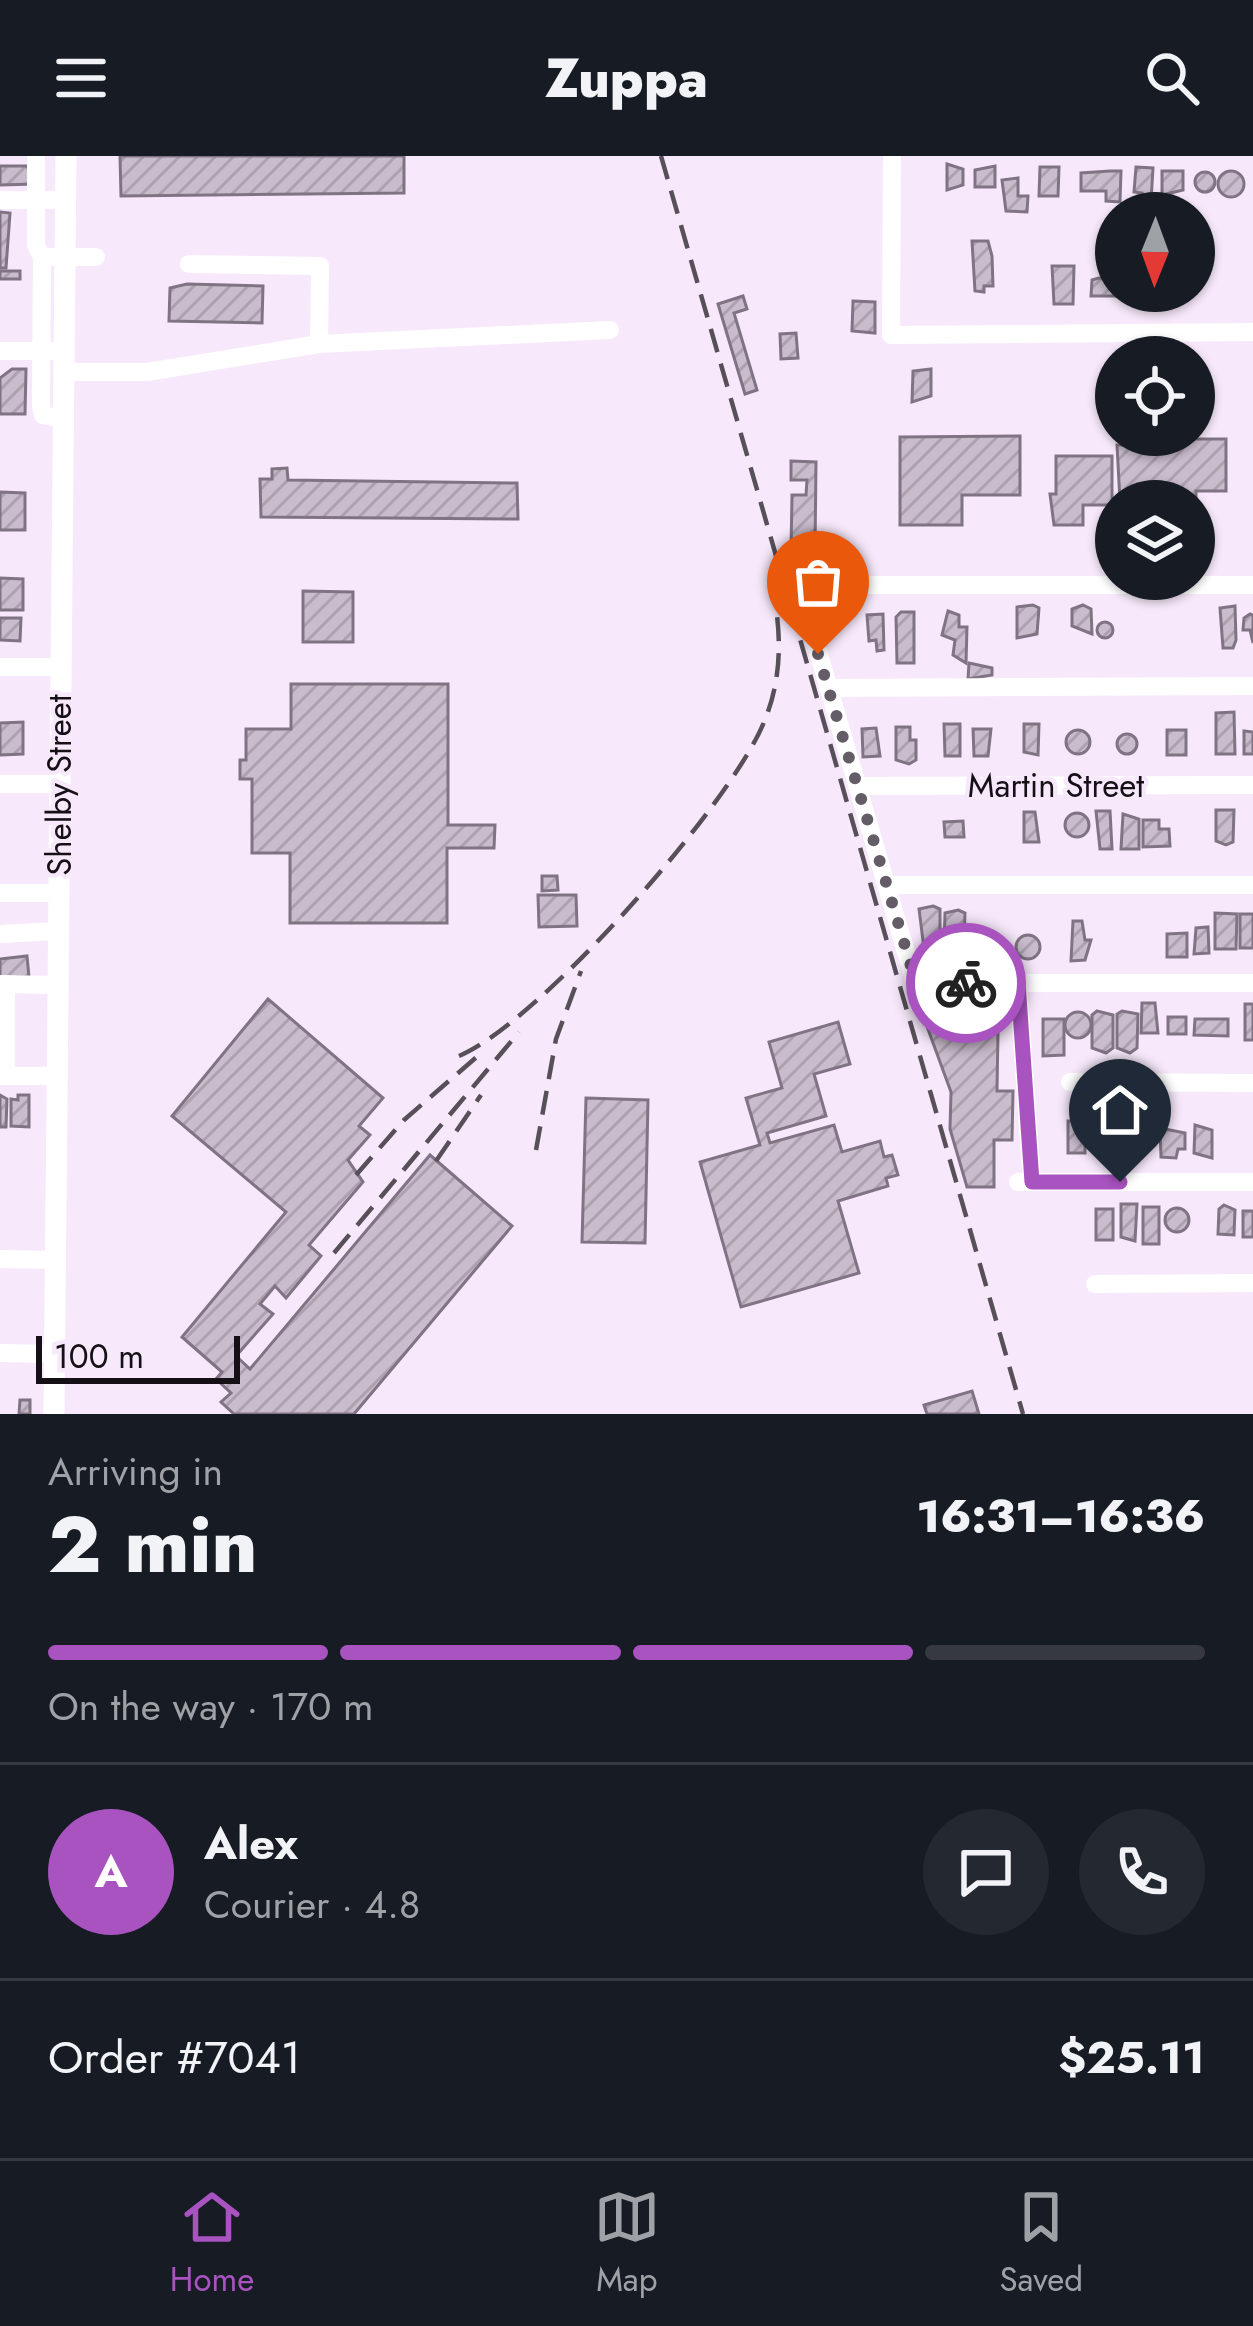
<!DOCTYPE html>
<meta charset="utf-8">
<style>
body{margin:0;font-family:Jost,sans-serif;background:#242831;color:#f1f3f6;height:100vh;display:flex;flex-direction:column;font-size:45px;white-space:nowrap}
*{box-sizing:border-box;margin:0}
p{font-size:39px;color:#9ea1a6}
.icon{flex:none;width:66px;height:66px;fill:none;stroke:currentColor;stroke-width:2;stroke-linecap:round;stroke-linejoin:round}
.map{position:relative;height:1258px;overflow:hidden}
.details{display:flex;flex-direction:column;background:#171b24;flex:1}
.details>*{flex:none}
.needle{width:78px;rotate:181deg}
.tools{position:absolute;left:1095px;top:36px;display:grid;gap:24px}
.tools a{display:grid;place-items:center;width:120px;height:120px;border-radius:50%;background:#171b24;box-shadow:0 3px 9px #0004;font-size:60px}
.scale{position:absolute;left:36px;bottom:30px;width:204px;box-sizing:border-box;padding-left:12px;border:6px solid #151016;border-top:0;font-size:33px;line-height:42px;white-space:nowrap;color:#151016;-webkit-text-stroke:9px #f7e9fb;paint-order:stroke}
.pin{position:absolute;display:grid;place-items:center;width:102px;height:102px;color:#fff;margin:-123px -51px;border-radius:50% 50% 50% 0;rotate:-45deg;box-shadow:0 0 12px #0007}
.pin .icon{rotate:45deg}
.courier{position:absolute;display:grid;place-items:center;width:120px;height:120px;margin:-60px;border:9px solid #a953c1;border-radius:50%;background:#fff;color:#222;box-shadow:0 3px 15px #0007}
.summary em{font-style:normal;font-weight:800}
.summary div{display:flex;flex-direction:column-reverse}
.summary{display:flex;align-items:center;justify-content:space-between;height:204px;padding:0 48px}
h1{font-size:78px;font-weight:800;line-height:90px}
.bar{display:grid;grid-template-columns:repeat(4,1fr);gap:18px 12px;align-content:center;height:144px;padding:0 48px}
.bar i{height:15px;border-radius:9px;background:#363941}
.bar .active{background:#a953c1}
.bar p{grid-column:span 4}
.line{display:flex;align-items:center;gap:30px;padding:0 48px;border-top:3px solid #363941}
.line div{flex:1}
.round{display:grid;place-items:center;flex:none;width:126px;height:126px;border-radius:63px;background:#242831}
header{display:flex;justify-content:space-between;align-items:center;height:156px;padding:0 48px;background:#171b24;font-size:54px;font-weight:800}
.menu{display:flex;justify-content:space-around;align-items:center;height:168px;border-top:3px solid #363941;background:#171b24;font-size:33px;color:#9ea1a6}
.menu a{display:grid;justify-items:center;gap:6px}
.menu .active{color:#a953c1}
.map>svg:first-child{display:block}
</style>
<header><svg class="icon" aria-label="menu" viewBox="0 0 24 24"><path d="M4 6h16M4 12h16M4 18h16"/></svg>Zuppa<svg class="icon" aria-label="search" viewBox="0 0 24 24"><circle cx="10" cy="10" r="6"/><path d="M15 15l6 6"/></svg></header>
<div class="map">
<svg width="1253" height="1258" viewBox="0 0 1253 1258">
<defs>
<pattern id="building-hatch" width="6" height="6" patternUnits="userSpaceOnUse" patternTransform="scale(3)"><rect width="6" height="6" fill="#c9bccd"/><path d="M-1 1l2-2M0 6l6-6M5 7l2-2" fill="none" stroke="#aca1af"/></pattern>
</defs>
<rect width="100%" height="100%" fill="#f7e9fb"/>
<g fill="url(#building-hatch)" stroke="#807484" stroke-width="3">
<path d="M120 0H404V37L121 40Z"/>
<path d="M947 8 963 13V29L947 34Z"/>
<path d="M0 10H27L34 28 0 29Z"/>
<path d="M995 10V31H975V14Z"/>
<path d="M1040 11H1059L1058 40H1039Z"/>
<path d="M1136 11 1153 12 1151 46H1141L1142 37 1134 36Z"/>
<path d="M1110 15H1121L1120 46 1106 45V35H1081V17Z"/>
<path d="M1162 15H1183V34L1162 39Z"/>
<circle cx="1231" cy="28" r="13"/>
<circle cx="1205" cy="26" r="10"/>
<path d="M1018 22V40H1028L1027 56 1006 55 1002 24Z"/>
<path d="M0 56 10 57 6 112H0Z"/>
<path d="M972 85H988L992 100 993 130H984V136L975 135Z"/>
<path d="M1052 110H1074L1073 148H1054Z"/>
<rect x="0" y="115" width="20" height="8"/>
<path d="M1099 122H1116L1121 140H1091L1092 124Z"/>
<path d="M187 128 263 130 262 167 169 165 170 132Z"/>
<rect x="1157" y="135" width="19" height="8"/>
<path d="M743 140 747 153 734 157 757 234 745 238 718 148Z"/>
<path d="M853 145 875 146V177L852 175Z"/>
<path d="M796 177 798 202 781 203 780 178Z"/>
<path d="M12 213H26L25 258H0V222Z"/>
<path d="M931 213V240L912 246 913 215Z"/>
<path d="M1020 280V339H962V369H900V281Z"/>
<path d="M1185 283H1226V335H1196V366L1194 345H1120L1117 289H1185Z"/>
<path d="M1056 300H1112V349H1083V369H1054L1050 338H1056Z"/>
<path d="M791 305 816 306 815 394H791L792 339H806L807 324H791Z"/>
<path d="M287 312 288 324 517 327 518 363 261 361 260 323H272V313Z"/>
<path d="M0 336 25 337V374H0Z"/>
<path d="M0 422 23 423V454H0Z"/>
<path d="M303 435 353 436V486H303Z"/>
<path d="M1033 449 1039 452 1037 478 1017 482V451Z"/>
<path d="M1083 449 1091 453 1092 478 1072 470V453Z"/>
<path d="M1235 450 1236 484 1233 492H1223L1220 452Z"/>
<path d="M948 455 959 459V471H967L966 507 953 499 955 484 942 479Z"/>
<path d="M901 456H914V507H897L896 461Z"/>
<path d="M883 458 884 494 877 495 876 484 869 485 867 459Z"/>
<path d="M1250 458 1253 459V487L1250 474H1243L1244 462Z"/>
<path d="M0 462H21L20 485 0 484Z"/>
<circle cx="1105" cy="474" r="8"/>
<path d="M969 507 992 512V519L968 523Z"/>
<path d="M291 528H448V669H495L494 692H447V767H290V697H252V623H240V604H246V573H291Z"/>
<path d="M1234 556 1235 598H1216V557Z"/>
<path d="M23 566V598L0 599V567Z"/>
<path d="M944 568H960V600H945Z"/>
<path d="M1024 568H1039L1038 599 1024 596Z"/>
<path d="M896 571H910V584H916V604L909 608 896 604Z"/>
<path d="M876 572 880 600 863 601 862 573Z"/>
<path d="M973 573H991L988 600H974Z"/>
<circle cx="1078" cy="586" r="12"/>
<rect x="1167" y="574" width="19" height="25"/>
<path d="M1244 575 1253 576V598H1244Z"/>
<circle cx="1127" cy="588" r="10"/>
<path d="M1216 654H1234L1233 686 1226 689 1216 685Z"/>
<path d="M1096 655H1110L1112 693H1100Z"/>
<path d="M1024 656H1035L1039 686H1024Z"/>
<circle cx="1077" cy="669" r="12"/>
<path d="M1123 658 1139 663V693H1121Z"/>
<path d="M1143 664H1159V673H1169L1170 690 1143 691Z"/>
<path d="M963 665 964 681H945L944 666Z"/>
<path d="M542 720H557L558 734 542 735Z"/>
<path d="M538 739H576L577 770 539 771Z"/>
<path d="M933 750 940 753V788L924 793 919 753Z"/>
<path d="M958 754 965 757 964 791 950 795 944 792 945 757Z"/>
<path d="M1215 757 1237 758 1236 793H1215Z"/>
<rect x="1240" y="758" width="13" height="34"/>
<path d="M1073 765H1082L1085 784H1091L1085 804 1071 805Z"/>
<path d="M1208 771 1209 797 1194 798 1196 772Z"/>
<path d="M972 774H988L990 799 983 804 971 800Z"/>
<path d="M1187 777V801H1167V778Z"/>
<circle cx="1028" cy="791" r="12"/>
<path d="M27 800 29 821 0 822V803Z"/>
<path d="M268 843 383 942 359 970 370 979 348 1004 363 1026 309 1089 321 1100 286 1142 275 1130 260 1148 273 1158 236 1200 250 1213 430 999 512 1070 354 1258H234L221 1246 231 1237 216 1223 222 1216 182 1181 286 1056 172 960Z"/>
<path d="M1142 847H1155L1158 877H1141Z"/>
<rect x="1245" y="848" width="8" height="36"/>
<path d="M1097 855 1113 859V892L1106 897 1092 892V859Z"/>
<path d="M1122 855 1138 858 1137 892 1130 897 1117 892V858Z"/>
<circle cx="1078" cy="869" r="13"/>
<rect x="1168" y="861" width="18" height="17"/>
<path d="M1043 863H1064V899L1043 900Z"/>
<path d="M1195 863H1228V880L1194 879Z"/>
<path d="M925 865H982V875L998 876 997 935H1013L1012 984H994V1031H967L950 973 951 936Z"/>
<path d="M838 866 850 908 814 918 826 960 767 977 770 987 834 969 842 996 880 985 884 1001 892 999 898 1019 886 1022 888 1030 838 1045 859 1117 741 1151 700 1006 760 989 746 942 782 932 769 886Z"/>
<path d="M0 939 7 943 6 971H0Z"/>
<path d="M18 939H29V971L11 970V943L18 944Z"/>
<path d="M586 942 648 944 645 1087 582 1086Z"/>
<path d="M1097 959H1113L1114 995 1095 994Z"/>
<rect x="1068" y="965" width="17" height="32"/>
<path d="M1195 969 1212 974V1002L1194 997Z"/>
<path d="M1160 972 1185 977V993H1178L1176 1002 1161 1001Z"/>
<path d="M1121 1048H1137L1135 1085 1121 1081Z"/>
<path d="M1224 1049 1235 1054 1234 1079 1218 1078 1219 1053Z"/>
<rect x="1143" y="1051" width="16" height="37"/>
<circle cx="1177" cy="1064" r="12"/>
<rect x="1096" y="1053" width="17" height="31"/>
<rect x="1243" y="1055" width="10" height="26"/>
<path d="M972 1235 979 1258H927L924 1249Z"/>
<path d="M20 1244H30V1258H19Z"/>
</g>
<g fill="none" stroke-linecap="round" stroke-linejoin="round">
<g stroke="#fff" stroke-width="18">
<path d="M36 0V89L42 101"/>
<path d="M892 0 891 179 1253 176"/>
<path d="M0 44H65"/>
<path d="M319 188 610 174"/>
<path d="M0 195H52"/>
<path d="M63 216H147L319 188 320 110 189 108"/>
<path d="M62 263 43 259 41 250 42 101H96"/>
<path d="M1253 429H834L818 434 806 454 915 827H1253"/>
<path d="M0 511H60"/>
<path d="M828 532 1253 530"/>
<path d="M0 628H59"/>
<path d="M859 630 1253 629"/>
<path d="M887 729H1253"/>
<path d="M0 737H58"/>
<path d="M0 778 57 775"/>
<path d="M1018 827 1032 1026"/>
<path d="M0 828 57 829"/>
<path d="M0 920H57"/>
<path d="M6 920V828"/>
<path d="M1070 926 1253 927"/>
<path d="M1018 1026H1253"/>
<path d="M0 1103 55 1104"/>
<path d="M1095 1128 1253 1127"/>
<path d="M0 1197 54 1198"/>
</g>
<path stroke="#fff" stroke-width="21" d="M54 1258 66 0"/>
<g stroke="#575059" stroke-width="4.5" stroke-dasharray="24 12" stroke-linecap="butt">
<path d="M661 0 1023 1258"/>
<path d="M459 900C540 866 731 648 764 566 781 526 782 483 774 440"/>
<path d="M536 994 556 883 581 815"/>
<path d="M436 1005 481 939"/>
<path d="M356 1019 404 964 480 898"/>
<path d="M334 1097 519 876"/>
</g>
</g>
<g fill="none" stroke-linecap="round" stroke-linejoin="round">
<path stroke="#645c66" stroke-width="12" stroke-dasharray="0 21.6" d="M818 498 916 827H966"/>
<path stroke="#a953c1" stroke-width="15" d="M966 827H1018L1032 1026H1120"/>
</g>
<g text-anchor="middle" stroke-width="9" stroke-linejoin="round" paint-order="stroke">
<g font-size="33" fill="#151016" stroke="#f7e9fb">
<text transform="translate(59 629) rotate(-90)" y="12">Shelby Street</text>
<text x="1056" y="641">Martin Street</text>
</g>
</g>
</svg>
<div class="tools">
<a><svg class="needle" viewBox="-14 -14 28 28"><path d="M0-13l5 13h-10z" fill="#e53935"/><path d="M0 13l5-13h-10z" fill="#9ea1a6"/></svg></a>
<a><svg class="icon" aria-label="locate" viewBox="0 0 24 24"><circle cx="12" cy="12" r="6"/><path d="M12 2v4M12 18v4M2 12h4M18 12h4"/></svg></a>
<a><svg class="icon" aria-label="layers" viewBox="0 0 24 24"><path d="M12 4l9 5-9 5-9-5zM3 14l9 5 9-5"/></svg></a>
</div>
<div class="scale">100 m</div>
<div class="pin" style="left:818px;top:498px;background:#ea580c"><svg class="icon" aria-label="bag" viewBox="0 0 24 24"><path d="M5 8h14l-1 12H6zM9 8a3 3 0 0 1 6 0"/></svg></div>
<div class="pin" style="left:1120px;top:1026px;background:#1f2937"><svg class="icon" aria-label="home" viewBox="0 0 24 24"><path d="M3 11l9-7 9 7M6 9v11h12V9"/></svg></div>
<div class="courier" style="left:966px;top:827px"><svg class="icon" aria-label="bike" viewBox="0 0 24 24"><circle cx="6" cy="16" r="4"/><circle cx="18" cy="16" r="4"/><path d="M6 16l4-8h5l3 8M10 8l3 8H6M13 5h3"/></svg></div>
</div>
<section class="details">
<div class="summary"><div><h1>2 min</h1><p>Arriving in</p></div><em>16:31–16:36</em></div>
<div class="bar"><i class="active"></i><i class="active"></i><i class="active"></i><i></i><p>On the way · 170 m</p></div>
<div class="line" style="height:216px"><b class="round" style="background:#a953c1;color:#fff">A</b><div><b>Alex</b><p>Courier · 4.8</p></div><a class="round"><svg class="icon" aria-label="chat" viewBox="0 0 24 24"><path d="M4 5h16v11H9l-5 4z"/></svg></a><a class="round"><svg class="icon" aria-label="phone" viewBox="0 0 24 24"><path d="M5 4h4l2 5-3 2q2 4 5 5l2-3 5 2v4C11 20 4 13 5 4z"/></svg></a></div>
<div class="line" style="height:156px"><div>Order #7041</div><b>$25.11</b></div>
</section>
<nav class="menu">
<a class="active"><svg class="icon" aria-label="home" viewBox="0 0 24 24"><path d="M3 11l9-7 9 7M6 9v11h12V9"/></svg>Home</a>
<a><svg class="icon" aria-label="map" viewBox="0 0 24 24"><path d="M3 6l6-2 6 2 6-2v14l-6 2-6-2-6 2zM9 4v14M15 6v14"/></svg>Map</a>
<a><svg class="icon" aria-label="saved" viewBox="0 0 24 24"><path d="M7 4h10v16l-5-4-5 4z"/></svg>Saved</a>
</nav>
